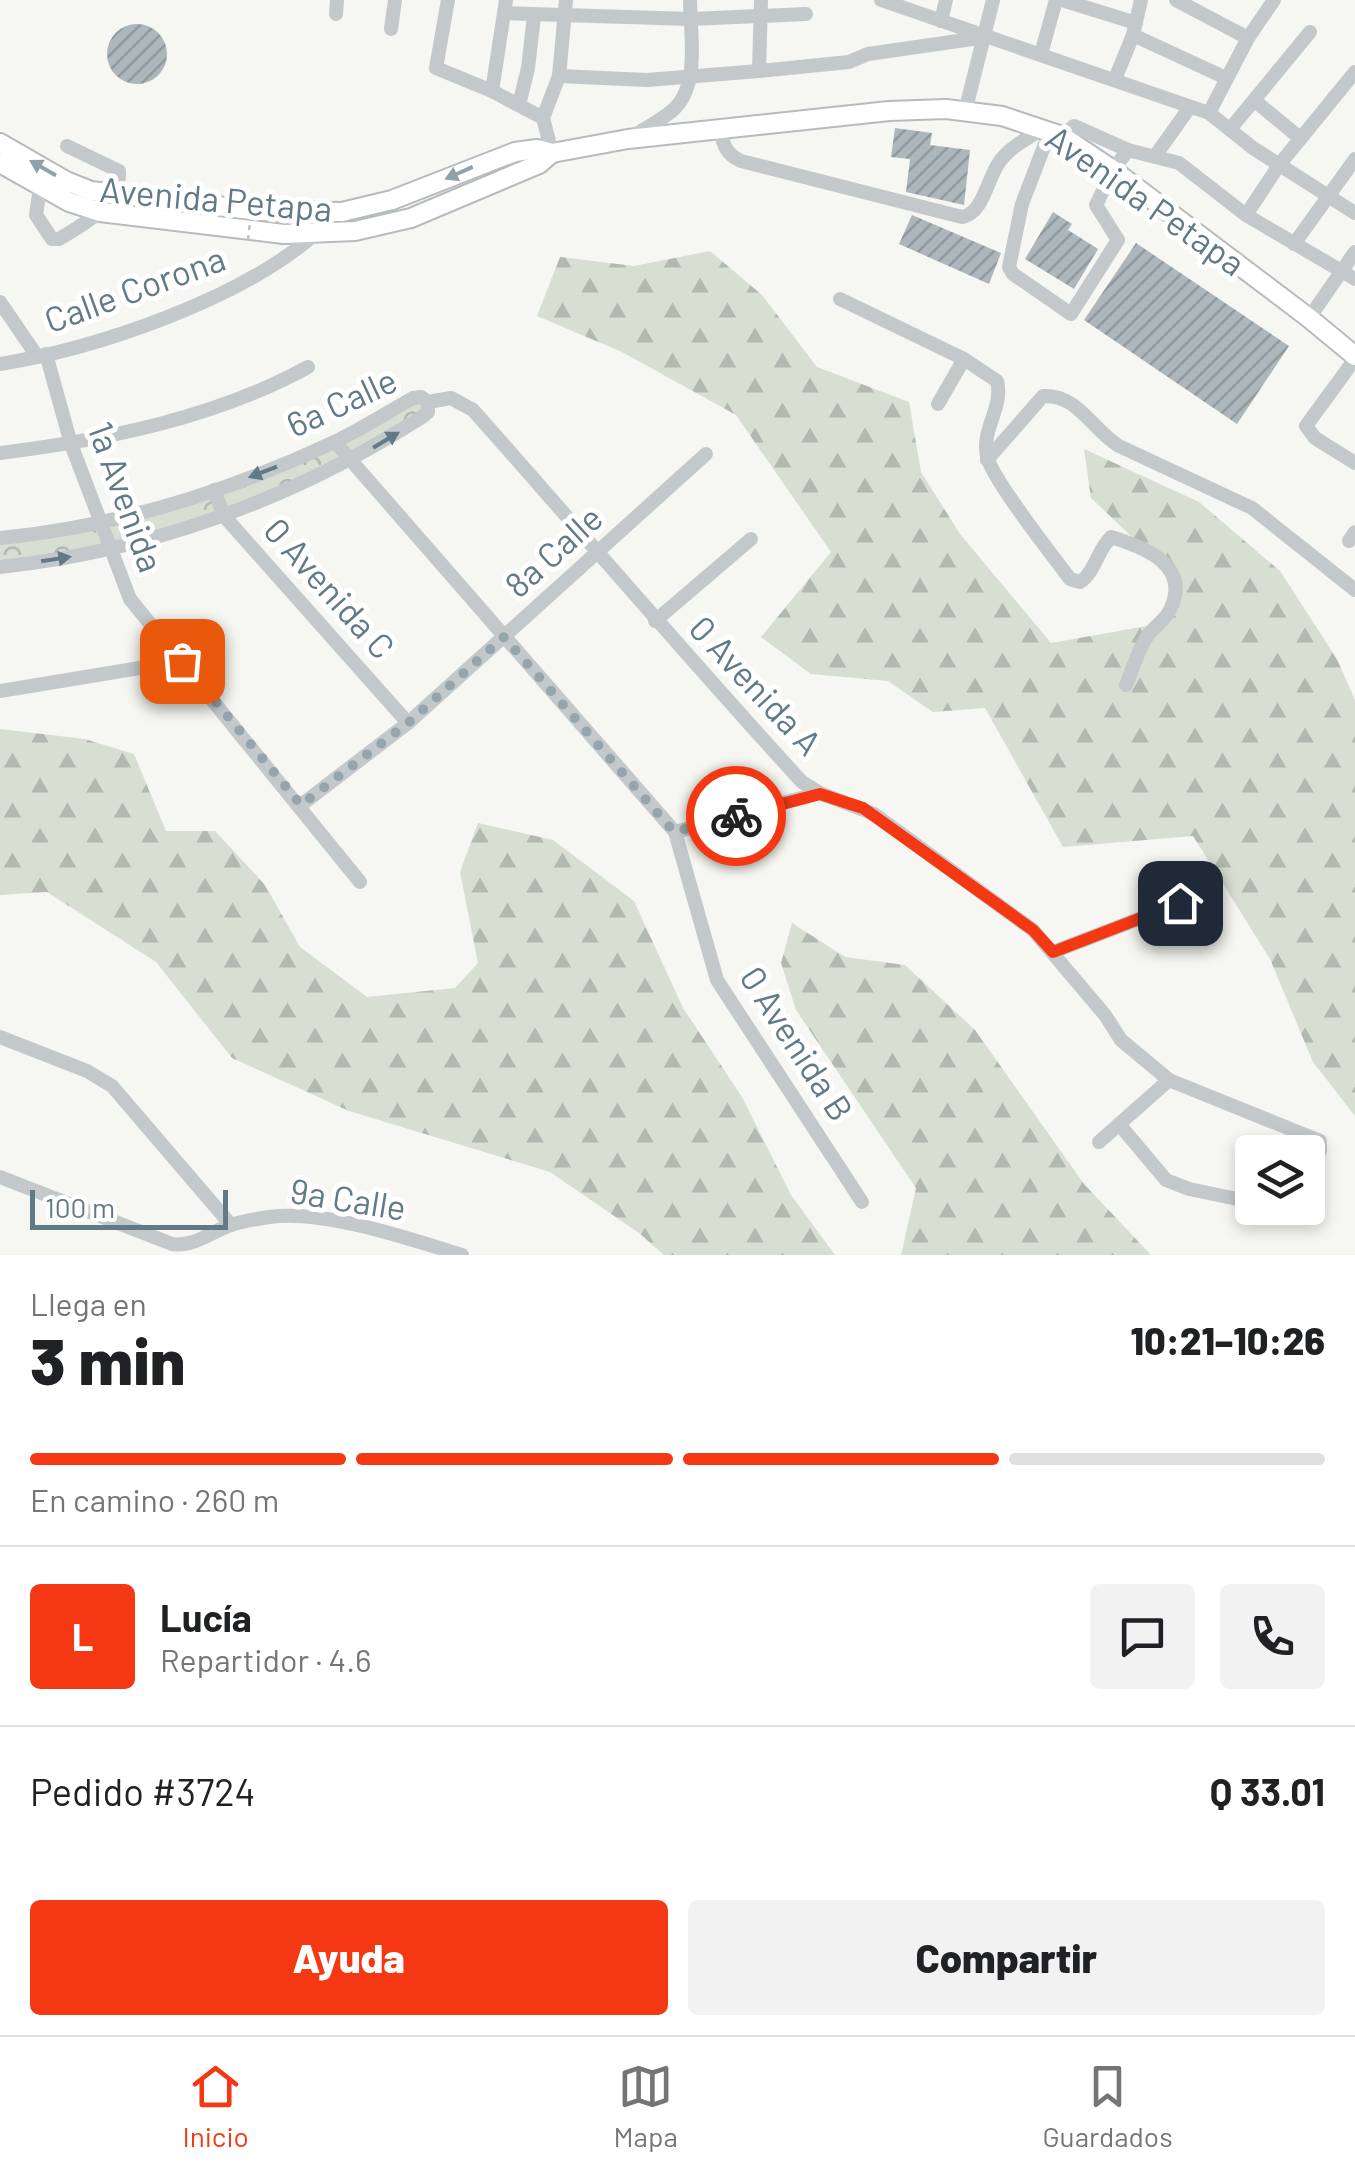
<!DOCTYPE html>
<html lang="es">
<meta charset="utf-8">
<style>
body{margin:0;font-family:Barlow,sans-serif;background:#f2f2f2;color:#202124;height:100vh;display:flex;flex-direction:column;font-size:38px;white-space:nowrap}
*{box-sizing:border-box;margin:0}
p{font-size:32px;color:#757577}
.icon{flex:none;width:55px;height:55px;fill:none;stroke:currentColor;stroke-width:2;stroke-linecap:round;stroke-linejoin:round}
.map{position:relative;height:1255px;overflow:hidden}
.drawer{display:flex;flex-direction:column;background:#fff;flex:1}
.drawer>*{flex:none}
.tools{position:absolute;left:1235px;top:1135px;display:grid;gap:20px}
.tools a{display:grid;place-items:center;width:90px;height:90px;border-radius:10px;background:#fff;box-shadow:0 5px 15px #0003;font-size:50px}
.scale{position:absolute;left:30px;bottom:25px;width:198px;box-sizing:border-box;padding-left:10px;border:5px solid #627986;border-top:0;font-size:28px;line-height:35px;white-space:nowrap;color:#627986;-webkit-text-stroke:8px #fff;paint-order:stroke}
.pin{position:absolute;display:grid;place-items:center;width:85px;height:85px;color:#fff;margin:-42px;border-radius:20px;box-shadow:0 5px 15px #0006}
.courier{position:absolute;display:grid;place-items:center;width:100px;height:100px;margin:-50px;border:8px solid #f43814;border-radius:50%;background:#fff;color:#222;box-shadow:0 2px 12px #0007}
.summary em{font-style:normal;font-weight:800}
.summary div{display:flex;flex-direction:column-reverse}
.summary{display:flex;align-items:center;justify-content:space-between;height:170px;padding:0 30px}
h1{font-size:65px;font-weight:800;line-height:75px}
.bar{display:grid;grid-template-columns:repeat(4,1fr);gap:15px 10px;align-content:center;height:120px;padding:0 30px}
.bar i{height:12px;border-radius:8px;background:#e0e0e0}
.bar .current{background:#f43814}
.bar p{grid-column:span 4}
.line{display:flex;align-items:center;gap:25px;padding:0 30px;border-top:2px solid #e0e0e0}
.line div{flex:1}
.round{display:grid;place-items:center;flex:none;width:105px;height:105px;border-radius:10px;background:#f2f2f2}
.cta{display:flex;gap:20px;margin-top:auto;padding:20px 30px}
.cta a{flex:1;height:115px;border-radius:10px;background:#f43814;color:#fff;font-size:40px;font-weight:800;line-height:115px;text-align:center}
.cta a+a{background:#f2f2f2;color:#202124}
.menu{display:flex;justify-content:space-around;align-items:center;height:140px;border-top:2px solid #e0e0e0;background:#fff;font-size:28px;color:#757577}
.menu a{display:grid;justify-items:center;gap:5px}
.menu .current{color:#f43814}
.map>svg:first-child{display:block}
</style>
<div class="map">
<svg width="1355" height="1255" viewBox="0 0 1355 1255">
<defs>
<pattern id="forest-firs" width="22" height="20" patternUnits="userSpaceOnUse" patternTransform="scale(2.5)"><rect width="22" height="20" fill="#d7ded2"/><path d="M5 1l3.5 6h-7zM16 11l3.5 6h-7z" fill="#b2b9b0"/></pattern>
<pattern id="park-crowns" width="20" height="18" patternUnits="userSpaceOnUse" patternTransform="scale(2.5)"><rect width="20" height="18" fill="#d7ded2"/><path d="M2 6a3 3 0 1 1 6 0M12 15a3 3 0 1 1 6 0" fill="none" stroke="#b2b9b0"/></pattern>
<pattern id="building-hatch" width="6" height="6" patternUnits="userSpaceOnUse" patternTransform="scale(2.5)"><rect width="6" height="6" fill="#adb7bb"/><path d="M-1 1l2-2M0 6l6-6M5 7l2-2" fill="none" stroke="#909a9e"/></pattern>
</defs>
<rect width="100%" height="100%" fill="#f6f6f2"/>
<g fill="url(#forest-firs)">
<path d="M710 251 762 295 817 367 909 402 921 472 960 534 1051 643 1158 624 1176 579 1091 498 1084 449 1199 502 1280 571 1337 659 1355 700V1116L1313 1062 1270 959 1193 836 1063 847 985 708 933 712 888 681 811 674 761 637 831 552 736 415 622 352 537 316 560 257 634 266Z"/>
<path d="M0 729 85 739 134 754 166 831H215L265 885 300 947 367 997 455 988 478 963 460 872 478 823 553 840 634 901 683 1008 742 1097 791 1195 835 1255H664L639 1233 550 1172 349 1111 232 1058 156 962 47 892 0 895Z"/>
<path d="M792 923 845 957 905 965 975 1030 1084 1184 1151 1255H901L916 1188 796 1010 781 963Z"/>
</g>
<path fill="url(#park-crowns)" d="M413 398 428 412 224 516 0 567V538L214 490Z"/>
<g fill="url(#building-hatch)">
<circle cx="137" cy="54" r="30"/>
<path d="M895 128 932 133 930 145 970 150 964 205 906 192 910 159 891 157Z"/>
<path d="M1053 212 1072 224 1068 230 1098 249 1074 289 1025 259Z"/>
<path d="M912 215 1001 253 989 284 899 244Z"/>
<path d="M1136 243 1289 346 1237 424 1084 320Z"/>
</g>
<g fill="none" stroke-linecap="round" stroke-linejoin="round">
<defs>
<g id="major">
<path d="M0 143 66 181 91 191 259 211 342 212 392 200 515 152 537 149 552 153 628 139 889 111 946 109 1002 116 1062 136 1113 170 1309 318 1355 356"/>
<path d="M0 163 69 202 100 212 284 234 355 231 411 218 539 164 552 153"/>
</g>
</defs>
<use href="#major" stroke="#b6bbbe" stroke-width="22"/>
<g stroke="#c3c8cb" stroke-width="14">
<path d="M448 0 436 68 492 91 543 118"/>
<path d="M881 0 1209 113 1253 148 1355 213"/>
<path d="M1062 0 1136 23"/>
<path d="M1176 0 1248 38"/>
<path d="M504 13 690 19 806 14"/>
<path d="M336 14 337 0"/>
<path d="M941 21 946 0"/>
<path d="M391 29 395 0"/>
<path d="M1133 35 1226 78"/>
<path d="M1041 54 1056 0"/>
<path d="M759 71 761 0"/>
<path d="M559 76 647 80 759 71 849 62 868 54 979 38"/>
<path d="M1115 79 1133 35 1141 0"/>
<path d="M492 91 506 0"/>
<path d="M1255 101 1300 138"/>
<path d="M519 105 528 68 534 16"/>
<path d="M965 112 993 0"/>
<path d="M1209 113 1248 38 1274 0"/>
<path d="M1231 128 1310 32"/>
<path d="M720 129C723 145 726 154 741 161L962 217C983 213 987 181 998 164 1008 148 1028 138 1044 128"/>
<path d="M1050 131 1022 204 1009 267 1013 274 1071 314 1118 240 1096 205 1113 170 1128 150"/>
<path d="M1062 136 1074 126 1128 150 1179 163 1246 215 1355 279"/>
<path d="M629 139C643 129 663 120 675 108 700 83 690 32 690 0"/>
<path d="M552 153 543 118 559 76 566 0"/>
<path d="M1155 156 1190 107"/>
<path d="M40 187 36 215 52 239H59C85 223 121 205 119 171L67 146"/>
<path d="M1246 215 1279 165 1355 72"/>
<path d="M1294 244 1355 159"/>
<path d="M840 299 964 359 997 381C1004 407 981 429 987 456 991 478 1053 556 1070 579L1080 582C1095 572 1097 551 1111 537 1144 547 1192 565 1170 610 1165 620 1155 626 1149 634 1138 648 1133 669 1126 685"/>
<path d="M0 302 37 356"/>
<path d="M1309 318 1355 252"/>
<path d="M46 354 71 444 130 599 360 882"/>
<path d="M1355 359 1306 426 1315 438 1355 463"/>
<path d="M0 364C98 348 239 300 314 235L317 213"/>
<path d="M428 402 451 398 473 410C583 534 690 660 802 782L820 793 874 814 1033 930 1105 1015 1121 1040 1169 1080 1320 1141V1151L1308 1170"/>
<path d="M938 404 964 359"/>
<path d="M335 442 675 832 717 980 862 1202"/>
<path d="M0 453C105 440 215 418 308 367"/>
<path d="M987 460 1043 396C1078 394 1092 430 1119 446L1252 508 1355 590"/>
<path d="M214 490 224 516 408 723"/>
<path d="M0 538C115 527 227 492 332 443 360 430 386 413 413 398L421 397 428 402V412L422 417C294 498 152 551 0 567"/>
<path d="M1349 541 1355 532"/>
<path d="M655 621 751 539"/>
<path d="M0 691 182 661"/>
<path d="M301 805 408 723 706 454"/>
<path d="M675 832 820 793"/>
<path d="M1053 952 1180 903"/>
<path d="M0 1037 87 1071 112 1086 231 1225"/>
<path d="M1119 1124 1166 1180 1189 1189 1252 1202"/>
<path d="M1099 1142 1169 1080"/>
<path d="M0 1177 172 1244C195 1247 210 1232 231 1225 243 1221 257 1219 269 1217 323 1209 410 1239 462 1255"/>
</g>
<use href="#major" stroke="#fff" stroke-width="18"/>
<path stroke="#bec1c3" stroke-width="2.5" stroke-dasharray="5 5" stroke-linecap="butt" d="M248 240 252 203"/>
</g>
<defs><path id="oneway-solid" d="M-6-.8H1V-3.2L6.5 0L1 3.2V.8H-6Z" transform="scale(2.5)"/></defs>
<g fill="#91a1aa">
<use href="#oneway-solid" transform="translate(43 168) rotate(-150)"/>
<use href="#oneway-solid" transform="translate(459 173) rotate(156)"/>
</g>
<g fill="#627986">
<use href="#oneway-solid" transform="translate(386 440) rotate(-31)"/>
<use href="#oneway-solid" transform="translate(263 472) rotate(159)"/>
<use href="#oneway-solid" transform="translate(56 559) rotate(-9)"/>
</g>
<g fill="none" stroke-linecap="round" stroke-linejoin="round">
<path stroke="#96a5ac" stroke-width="10" stroke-dasharray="0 18" d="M182 661 301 805 408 723 504 637 674 832 736 816"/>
<path stroke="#f43814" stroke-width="12" d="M736 816 820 794 863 808 1033 930 1053 952 1180 903"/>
</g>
<g text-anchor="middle" stroke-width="10" stroke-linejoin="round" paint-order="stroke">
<g font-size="35" fill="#627986" stroke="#fff">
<text transform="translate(216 200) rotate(5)" y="12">Avenida Petapa</text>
<text transform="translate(1145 201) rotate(35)" y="12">Avenida Petapa</text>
<text transform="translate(135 290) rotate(-20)" y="12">Calle Corona</text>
<text transform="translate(342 403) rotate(-25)" y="12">6a Calle</text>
<text transform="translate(125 497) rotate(70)" y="12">1a Avenida</text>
<text transform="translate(554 552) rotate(-42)" y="12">8a Calle</text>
<text transform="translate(329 589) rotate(48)" y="12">0 Avenida C</text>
<text transform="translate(755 686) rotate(47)" y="12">0 Avenida A</text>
<text transform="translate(796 1044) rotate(57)" y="12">0 Avenida B</text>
<text transform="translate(348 1200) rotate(9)" y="12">9a Calle</text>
</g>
</g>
</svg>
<div class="tools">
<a><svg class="icon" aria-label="layers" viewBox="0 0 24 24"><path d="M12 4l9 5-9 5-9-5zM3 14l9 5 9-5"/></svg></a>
</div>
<div class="scale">100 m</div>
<div class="pin" style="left:182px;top:661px;background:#ea580c"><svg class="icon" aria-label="bag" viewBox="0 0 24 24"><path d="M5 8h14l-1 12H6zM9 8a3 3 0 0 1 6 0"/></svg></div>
<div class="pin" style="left:1180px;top:903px;background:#1f2937"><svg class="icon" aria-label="home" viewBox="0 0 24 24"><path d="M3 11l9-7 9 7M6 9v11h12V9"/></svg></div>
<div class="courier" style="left:736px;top:816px"><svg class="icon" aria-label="bike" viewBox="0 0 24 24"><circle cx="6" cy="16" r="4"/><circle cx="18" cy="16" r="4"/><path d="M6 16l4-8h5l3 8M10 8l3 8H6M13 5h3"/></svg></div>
</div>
<section class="drawer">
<div class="summary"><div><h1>3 min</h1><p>Llega en</p></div><em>10:21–10:26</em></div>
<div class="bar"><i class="current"></i><i class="current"></i><i class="current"></i><i></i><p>En camino · 260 m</p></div>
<div class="line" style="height:180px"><b class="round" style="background:#f43814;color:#fff">L</b><div><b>Lucía</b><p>Repartidor · 4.6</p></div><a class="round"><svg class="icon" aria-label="chat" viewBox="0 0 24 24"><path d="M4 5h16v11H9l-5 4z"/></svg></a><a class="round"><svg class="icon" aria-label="phone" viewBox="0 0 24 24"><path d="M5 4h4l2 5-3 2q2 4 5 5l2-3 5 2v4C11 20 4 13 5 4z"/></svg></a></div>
<div class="line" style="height:130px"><div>Pedido #3724</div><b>Q 33.01</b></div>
<div class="cta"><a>Ayuda</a><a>Compartir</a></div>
</section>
<nav class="menu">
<a class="current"><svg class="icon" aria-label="home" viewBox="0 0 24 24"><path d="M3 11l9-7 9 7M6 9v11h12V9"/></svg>Inicio</a>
<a><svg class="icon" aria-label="map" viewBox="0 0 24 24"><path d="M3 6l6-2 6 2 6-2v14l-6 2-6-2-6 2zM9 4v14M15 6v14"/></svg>Mapa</a>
<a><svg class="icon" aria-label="saved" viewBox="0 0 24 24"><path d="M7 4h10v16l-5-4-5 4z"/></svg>Guardados</a>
</nav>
